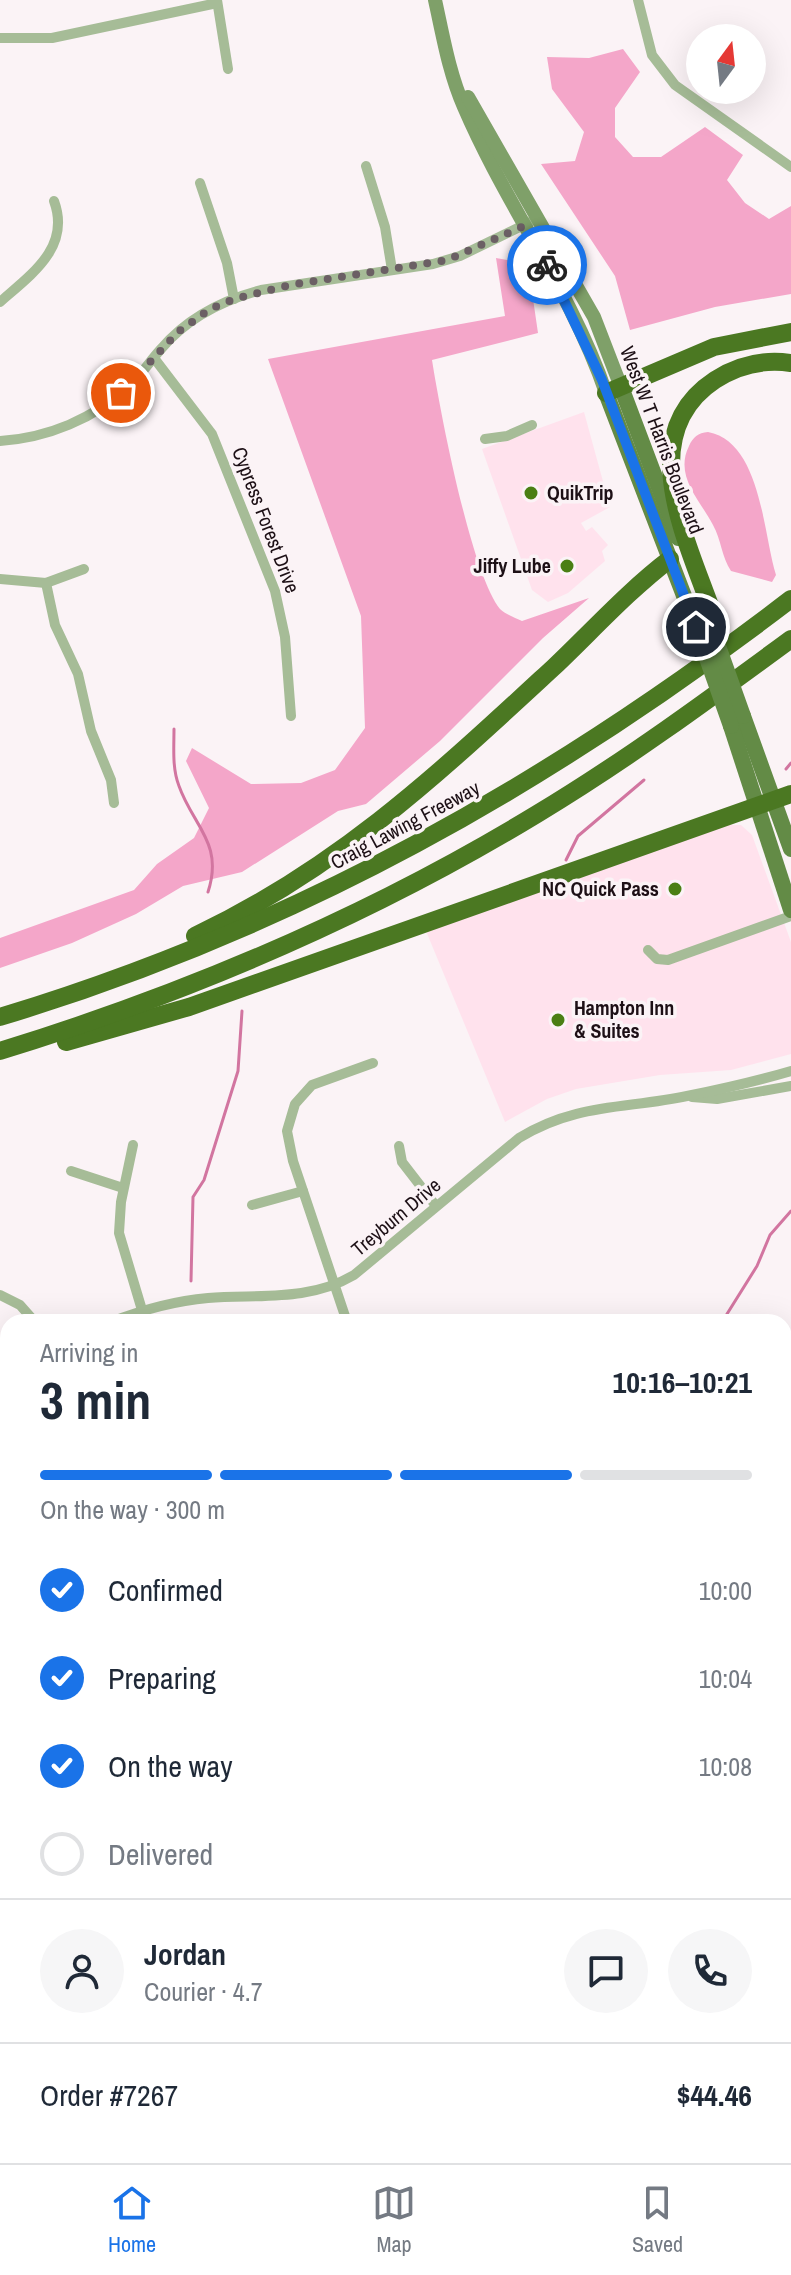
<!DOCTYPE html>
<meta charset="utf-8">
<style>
body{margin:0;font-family:"Archivo Narrow",sans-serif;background:#f6f6f7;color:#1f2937;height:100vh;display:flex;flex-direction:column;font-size:30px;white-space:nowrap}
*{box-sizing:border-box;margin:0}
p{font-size:26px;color:#747a83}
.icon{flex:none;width:44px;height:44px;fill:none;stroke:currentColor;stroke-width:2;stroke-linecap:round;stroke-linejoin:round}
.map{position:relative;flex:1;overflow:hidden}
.side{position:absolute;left:0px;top:1314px;width:792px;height:850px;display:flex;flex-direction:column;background:#fff;border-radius:24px 24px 0 0;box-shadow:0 8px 32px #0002}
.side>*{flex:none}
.needle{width:52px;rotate:15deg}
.tools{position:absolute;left:686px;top:24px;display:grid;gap:16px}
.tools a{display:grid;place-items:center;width:80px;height:80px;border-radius:50%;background:#fff;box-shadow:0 8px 32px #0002;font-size:40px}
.pin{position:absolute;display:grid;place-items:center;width:68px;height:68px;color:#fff;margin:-34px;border:4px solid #fff;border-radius:50%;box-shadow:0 2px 8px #0007}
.courier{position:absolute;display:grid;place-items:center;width:80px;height:80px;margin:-40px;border:6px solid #1a73e8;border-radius:50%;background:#fff;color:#222;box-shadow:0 2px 10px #0007}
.overview em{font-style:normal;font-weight:700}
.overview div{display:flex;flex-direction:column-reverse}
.overview{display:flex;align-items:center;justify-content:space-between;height:136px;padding:0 40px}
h1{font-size:52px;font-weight:700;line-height:60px}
.bar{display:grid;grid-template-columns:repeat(4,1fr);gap:12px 8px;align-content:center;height:96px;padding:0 40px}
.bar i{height:10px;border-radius:6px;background:#e0e1e3}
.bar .selected{background:#1a73e8}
.bar p{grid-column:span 4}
.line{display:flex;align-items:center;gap:20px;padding:0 40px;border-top:2px solid #e0e1e3}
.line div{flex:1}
.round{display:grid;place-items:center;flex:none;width:84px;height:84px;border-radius:42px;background:#f6f6f7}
ol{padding:0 40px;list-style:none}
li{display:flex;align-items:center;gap:24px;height:88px}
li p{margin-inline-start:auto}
li .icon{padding:8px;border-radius:50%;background:#1a73e8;color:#fff;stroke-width:4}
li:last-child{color:#747a83}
li i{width:44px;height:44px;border:4px solid #e0e1e3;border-radius:50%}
.tab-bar{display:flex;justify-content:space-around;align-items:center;height:112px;border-top:2px solid #e0e1e3;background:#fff;font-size:22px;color:#747a83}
.tab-bar a{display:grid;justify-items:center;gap:4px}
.tab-bar .selected{color:#1a73e8}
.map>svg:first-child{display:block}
</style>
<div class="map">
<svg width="791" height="2163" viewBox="0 0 791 2163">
<rect width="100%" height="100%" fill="#fbf3f6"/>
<g fill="#ffe2ed">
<path d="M584 412 610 507 581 523 586 531 592 527 608 545 602 551 605 561 568 593 548 602 532 590 482 449Z"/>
<path d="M726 825H741L752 835 791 942V1054L731 1070 660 1075 576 1089 547 1099 505 1122 426 931Z"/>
</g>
<g fill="#f4a6c9">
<path d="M623 49 640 72 615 108V137L633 157H661L705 127 743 155 727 180 745 203 769 219 791 206V294L715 307 630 330 615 276 541 164 575 161 584 132 552 89 547 57 589 58Z"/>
<path d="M496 258 518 262 532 292 538 333 432 360C440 411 471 573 500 609 505 614 515 618 522 621L589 598 543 638 440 741 366 804 338 811 242 872 183 886 136 914 72 943 0 968V938L134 890 157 864 194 838 209 808 186 761 192 748 251 784 301 783 335 770 365 728 361 616 268 359 505 316Z"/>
<path d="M708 432C761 442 763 533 776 575L772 582 731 571C722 558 721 539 713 525 700 500 674 476 689 446 693 437 698 433 708 432Z"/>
</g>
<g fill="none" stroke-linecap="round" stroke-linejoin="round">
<g stroke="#d275a0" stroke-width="3">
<path d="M174 729C174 748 172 768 179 786 193 826 224 843 208 892"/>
<path d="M786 769 791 763"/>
<path d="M566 860 578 836 644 780"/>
<path d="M191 1281 193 1197 204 1180 238 1071 242 1011"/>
<path d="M722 1322 757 1266 770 1235 791 1211"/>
<path d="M0 1463 8 1459"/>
<path d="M784 1528 791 1525"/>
<path d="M0 1622 8 1623"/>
</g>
<g stroke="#a6bc97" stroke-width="10">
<path d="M217 0 228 69"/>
<path d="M638 0 652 55 675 85 791 167"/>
<path d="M0 38H52L217 3"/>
<path d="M366 166 385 227 392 270"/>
<path d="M200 183 227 263 234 299"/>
<path d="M0 302C32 274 71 247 54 201"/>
<path d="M154 358 212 434 275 591 285 637 291 716"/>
<path d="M485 439 507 436 532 425"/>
<path d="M0 441C47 438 94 419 129 386 141 375 150 361 161 349 187 318 223 300 261 290L433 264 460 256 530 222"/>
<path d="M0 579 46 583 84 569"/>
<path d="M46 583 55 625 78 674 91 731 111 780 114 803"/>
<path d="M648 950 657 959 668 960 791 916"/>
<path d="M692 1097 717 1099 791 1086"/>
<path d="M133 1145 121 1202 119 1233 142 1310"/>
<path d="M399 1146 402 1162 436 1206"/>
<path d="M71 1171 123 1188"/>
<path d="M252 1205 303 1191"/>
<path d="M0 1295 20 1305 35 1322"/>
<path d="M111 1322C142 1310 174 1301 208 1298 259 1294 308 1302 354 1275L519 1138C576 1103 626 1109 687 1096 722 1089 757 1081 791 1071"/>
<path d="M347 1322 293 1161 287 1131 295 1104 312 1085 373 1063"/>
<path d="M0 1395 8 1390"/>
<path d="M784 1719 791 1717"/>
<path d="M784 1842 791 1838"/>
<path d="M784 1947 791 1960"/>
<path d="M0 2135 8 2134"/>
<path d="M124 2156V2163"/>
<path d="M363 2156 369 2163"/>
<path d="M488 2156 491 2163"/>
<path d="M750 2156 753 2163"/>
</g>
<g stroke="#7fa069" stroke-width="14">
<path d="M435 0C443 36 449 73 464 107 506 205 571 291 606 393"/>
<path d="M468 97 594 317 621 387"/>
</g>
<g stroke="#638b46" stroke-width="16">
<path d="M621 387 678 538"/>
<path d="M606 393 696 627"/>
<path d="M743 716 791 849"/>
<path d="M731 726 791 910"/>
</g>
<g stroke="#4b7822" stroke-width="18">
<path d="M606 393 714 347 791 332"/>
<path d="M708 618 710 606C685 536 634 433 715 380 738 365 763 359 791 363"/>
<path d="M195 936C340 867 438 774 554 667 592 631 628 591 670 559"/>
<path d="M0 1017C297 927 546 786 791 599"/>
<path d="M66 1042 189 1007 791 794"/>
<path d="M0 1051C188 993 369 916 537 814 625 761 708 700 791 639"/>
</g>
<g stroke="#638b46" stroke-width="16">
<path d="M708 618 743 716"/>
<path d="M696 627 731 726"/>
</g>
</g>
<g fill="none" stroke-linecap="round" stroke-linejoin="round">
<path stroke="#6b5f64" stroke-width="8" stroke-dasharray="0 14.4" d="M121 393 178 332 210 309 234 299 290 285 447 260 524 226 547 265"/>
<path stroke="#1a73e8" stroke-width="10" d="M547 265 602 380 696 627"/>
</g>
<g fill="#4a7f13" stroke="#fbf3f6" stroke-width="3">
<circle cx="531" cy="493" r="8"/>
<circle cx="567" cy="566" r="8"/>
<circle cx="675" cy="889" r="8"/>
<circle cx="558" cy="1020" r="8"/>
</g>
<g text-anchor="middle" stroke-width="7" stroke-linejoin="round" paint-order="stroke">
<g font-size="20" fill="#1d1016" stroke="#fbf3f6">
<text transform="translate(662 440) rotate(69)" y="7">West W T Harris Boulevard</text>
<text transform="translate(266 520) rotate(69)" y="7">Cypress Forest Drive</text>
<text transform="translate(405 825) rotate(-28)" y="7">Craig Lawing Freeway</text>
<text transform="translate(396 1217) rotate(-40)" y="7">Treyburn Drive</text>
</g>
<g font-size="20" font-weight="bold" fill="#1d1016" stroke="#fbf3f6" text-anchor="start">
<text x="547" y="500">QuikTrip</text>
<text x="551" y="573" text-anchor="end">Jiffy Lube</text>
<text x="659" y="896" text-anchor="end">NC Quick Pass</text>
<text x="574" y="1015">Hampton Inn<tspan x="574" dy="23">&amp; Suites</tspan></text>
</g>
</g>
</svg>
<div class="tools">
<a><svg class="needle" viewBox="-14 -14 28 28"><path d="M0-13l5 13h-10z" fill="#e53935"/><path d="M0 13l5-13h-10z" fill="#747a83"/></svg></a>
</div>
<div class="pin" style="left:121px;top:393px;background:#ea580c"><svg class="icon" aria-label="bag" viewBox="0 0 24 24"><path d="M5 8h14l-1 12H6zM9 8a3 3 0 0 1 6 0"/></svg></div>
<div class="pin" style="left:696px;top:627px;background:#1f2937"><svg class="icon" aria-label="home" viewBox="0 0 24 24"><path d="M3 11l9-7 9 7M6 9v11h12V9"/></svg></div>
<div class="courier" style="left:547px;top:265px"><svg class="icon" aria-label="bike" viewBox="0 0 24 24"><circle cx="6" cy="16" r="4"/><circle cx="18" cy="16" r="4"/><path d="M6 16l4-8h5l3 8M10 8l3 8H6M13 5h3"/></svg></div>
<section class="side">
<div class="overview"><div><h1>3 min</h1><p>Arriving in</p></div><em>10:16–10:21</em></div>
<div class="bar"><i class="selected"></i><i class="selected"></i><i class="selected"></i><i></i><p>On the way · 300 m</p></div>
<ol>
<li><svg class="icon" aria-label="check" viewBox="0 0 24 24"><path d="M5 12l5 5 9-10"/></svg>Confirmed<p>10:00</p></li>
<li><svg class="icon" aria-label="check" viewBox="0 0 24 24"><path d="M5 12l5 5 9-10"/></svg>Preparing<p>10:04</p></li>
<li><svg class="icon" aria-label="check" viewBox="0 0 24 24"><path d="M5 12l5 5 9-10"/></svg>On the way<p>10:08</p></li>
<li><i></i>Delivered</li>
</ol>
<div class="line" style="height:144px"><a class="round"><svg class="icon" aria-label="person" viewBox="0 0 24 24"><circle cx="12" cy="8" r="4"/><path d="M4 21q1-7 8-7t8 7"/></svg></a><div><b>Jordan</b><p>Courier · 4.7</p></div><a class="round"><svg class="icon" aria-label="chat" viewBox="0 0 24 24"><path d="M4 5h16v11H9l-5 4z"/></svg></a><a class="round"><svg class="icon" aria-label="phone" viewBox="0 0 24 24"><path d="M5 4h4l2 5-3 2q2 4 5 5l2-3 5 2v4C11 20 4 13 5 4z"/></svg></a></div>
<div class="line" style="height:104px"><div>Order #7267</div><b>$44.46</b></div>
</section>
</div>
<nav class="tab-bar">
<a class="selected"><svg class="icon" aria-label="home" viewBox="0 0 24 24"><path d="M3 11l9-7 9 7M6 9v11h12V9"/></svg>Home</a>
<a><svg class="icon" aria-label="map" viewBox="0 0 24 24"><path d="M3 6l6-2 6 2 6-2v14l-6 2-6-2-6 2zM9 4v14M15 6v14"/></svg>Map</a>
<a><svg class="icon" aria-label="saved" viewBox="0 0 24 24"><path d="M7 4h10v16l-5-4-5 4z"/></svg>Saved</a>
</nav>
